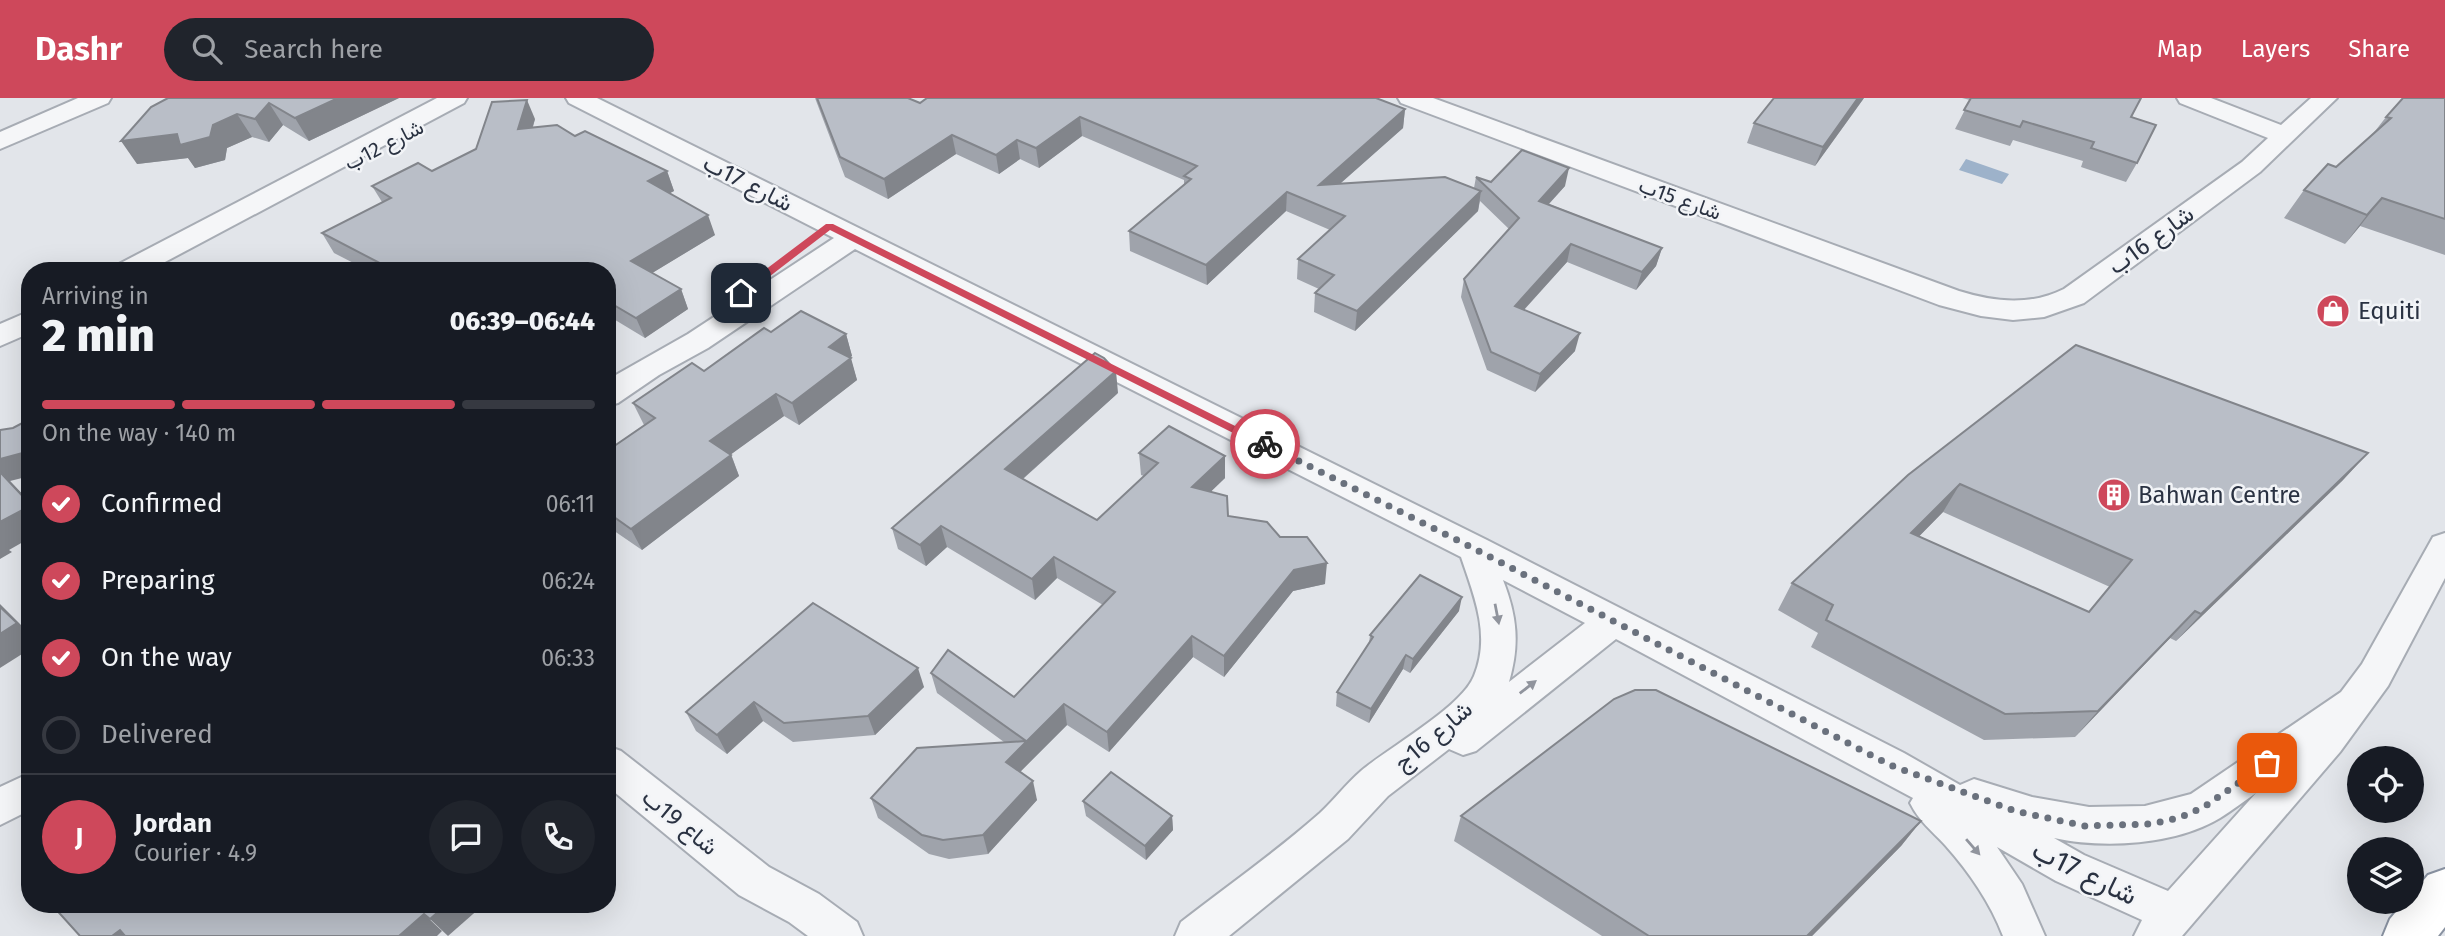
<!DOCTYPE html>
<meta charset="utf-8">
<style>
body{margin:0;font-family:"Fira Sans",Vazirmatn,sans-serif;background:#20242c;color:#f1f3f6;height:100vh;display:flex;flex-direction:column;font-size:26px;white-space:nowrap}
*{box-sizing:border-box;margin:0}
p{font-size:23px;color:#9ea1a6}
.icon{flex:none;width:38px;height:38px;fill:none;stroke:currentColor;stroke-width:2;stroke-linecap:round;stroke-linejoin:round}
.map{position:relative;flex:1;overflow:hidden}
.details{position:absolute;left:21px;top:164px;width:595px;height:651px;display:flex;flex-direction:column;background:#171b24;border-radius:28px;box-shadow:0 7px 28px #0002}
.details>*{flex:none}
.tools{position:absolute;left:2347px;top:648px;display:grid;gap:14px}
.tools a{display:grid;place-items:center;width:77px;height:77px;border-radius:50%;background:#171b24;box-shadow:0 7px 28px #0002;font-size:35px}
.pin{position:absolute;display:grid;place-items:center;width:60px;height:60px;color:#fff;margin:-30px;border-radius:14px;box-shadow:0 4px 10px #0006}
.courier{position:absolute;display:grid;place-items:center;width:70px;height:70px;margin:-35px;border:5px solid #ce485b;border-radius:50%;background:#fff;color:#222;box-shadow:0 2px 9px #0007}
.head em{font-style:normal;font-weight:800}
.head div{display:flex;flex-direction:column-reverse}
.head{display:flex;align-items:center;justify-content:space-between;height:119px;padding:0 21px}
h1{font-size:46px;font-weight:800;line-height:52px}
.bar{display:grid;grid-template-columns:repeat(4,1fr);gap:10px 7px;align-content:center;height:84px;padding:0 21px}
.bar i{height:9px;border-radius:5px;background:#363941}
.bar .active{background:#ce485b}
.bar p{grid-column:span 4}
.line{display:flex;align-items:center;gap:18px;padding:0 21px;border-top:2px solid #363941}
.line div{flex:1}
.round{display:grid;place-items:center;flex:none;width:74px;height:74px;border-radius:37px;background:#20242c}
ol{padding:0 21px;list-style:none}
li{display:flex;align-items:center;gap:21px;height:77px}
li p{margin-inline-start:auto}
li .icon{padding:7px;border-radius:50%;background:#ce485b;color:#fff;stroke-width:4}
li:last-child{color:#9ea1a6}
li i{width:38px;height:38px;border:4px solid #363941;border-radius:50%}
header{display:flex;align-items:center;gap:42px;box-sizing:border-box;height:98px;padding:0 35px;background:#ce485b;color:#fff}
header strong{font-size:33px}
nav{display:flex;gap:38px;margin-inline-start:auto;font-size:24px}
.search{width:490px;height:63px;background:#20242c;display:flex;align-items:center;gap:18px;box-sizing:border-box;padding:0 24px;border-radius:38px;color:#9ea1a6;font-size:26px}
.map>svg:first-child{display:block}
</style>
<header>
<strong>Dashr</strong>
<div class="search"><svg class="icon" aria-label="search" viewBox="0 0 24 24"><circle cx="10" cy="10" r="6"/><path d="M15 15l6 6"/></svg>Search here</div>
<nav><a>Map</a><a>Layers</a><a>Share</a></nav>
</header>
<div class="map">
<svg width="2445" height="838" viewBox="0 0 2445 838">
<rect width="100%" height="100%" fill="#e2e5ea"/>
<path fill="#9db2ca" d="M1966 61 2009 76 2002 86 1959 72Z"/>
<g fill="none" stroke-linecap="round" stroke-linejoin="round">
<defs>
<g id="minor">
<path d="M78 0H111L108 5 0 51V34Z"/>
<path d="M437 0H467L464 5 148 173H113L117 167Z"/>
<path d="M566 0H597L1487 442 1904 655 1960 687 1974 681 2032 699 2089 709 2145 708 2191 696 2341 594 2362 566 2433 439 2445 435V480L2388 588 2340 654 2182 838H2134L2142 822 2056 783 1997 749 2022 786 2045 838H2003C1990 804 1969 774 1945 747 1932 733 1918 722 1910 705L1913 700 1616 541 1476 653 1463 657 1449 651 1388 698 1348 741 1229 838H1175L1181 824C1227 788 1276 754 1320 715 1334 702 1346 686 1361 673 1389 649 1461 610 1474 578 1491 537 1474 498 1461 459L855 151 708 250 659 277 618 305 607 308V282L688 236 834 140 569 5ZM1503 482 1585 525 1509 584C1520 546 1517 518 1503 482ZM2256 695 2168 793 2084 757 2054 740C2104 751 2175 747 2220 720 2233 712 2244 703 2256 695Z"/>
<path d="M1398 0H1433L1959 193C1995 204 2030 208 2064 191L2242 64 2268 40 2180 5 2177 0H2211L2281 27 2311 0H2337L2260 74 2084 205 2044 219 2013 222 1981 218 1939 207 1401 5Z"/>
<path d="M30 213V235L0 248V226Z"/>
<path d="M607 648 621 653 769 769 819 796 857 824 863 838H808L789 824 739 797 607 688Z"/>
<path d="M30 675V712L0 727V689Z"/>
</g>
<path id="motorway" d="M2445 771V829L2438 838H2383L2390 821 2405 803H2412V796L2428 777Z"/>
</defs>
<use href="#minor" stroke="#a7acb4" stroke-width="4"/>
<use href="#motorway" stroke="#8992a1" stroke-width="4"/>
<use href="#minor" fill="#f5f6f8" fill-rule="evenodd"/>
<use href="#motorway" fill="#fff" fill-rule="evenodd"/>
</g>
<g fill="#9fa3ab" fill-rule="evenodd">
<path d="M168 0H399L309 43 283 27 269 44 252 39 227 50 225 62 195 70 188 60 137 66Z"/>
<path d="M815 0H908L920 5 1405 11 1403 30 1341 85 1474 90 1476 79 1491 84 1565 88 1549 106 1662 150 1656 168 1636 192 1567 164 1524 212 1575 253 1535 294 1487 272 1461 199 1464 181 1509 131 1480 103 1478 113 1355 233 1314 214 1315 195 1319 191 1297 181 1298 161 1330 132 1286 113 1207 187 1130 153 1129 133 1184 87V82L1082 38 1039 70 1020 61 999 76 956 56 888 101 845 79Z"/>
<path d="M1864 0 1815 68 1747 45 1754 25Z"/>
<path d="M1962 0H2141L2131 19 2137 65 2126 84 2081 69 2083 63 2013 42 2010 48 1955 31 1970 2Z"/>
<path d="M2445 0V157L2360 128 2345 146 2284 120 2304 92 2336 69 2372 37 2386 19Z"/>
<path d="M535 21 533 29 575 38 667 73 674 93 669 95 715 137 652 175 681 191 688 211 645 240 607 217V173H369L334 155 322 135 382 104 372 88 432 73Z"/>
<path d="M771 234 846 236 852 258 850 259 857 282 799 327 784 318 731 356 739 378 642 452 607 428V353L644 327 633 305 704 273Z"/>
<path d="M1118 295 1023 381 1097 422 1144 378 1141 377 1139 355 1225 380 1210 394 1228 418 1325 486 1293 493 1224 579 1193 559 1109 654 1067 627 1020 674 1037 702 988 756 949 761 929 756 878 720 871 700 1004 644 937 595 931 575 1014 599 1103 507 1057 480 1035 502 947 449 926 468 898 451 892 430Z"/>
<path d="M2368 355 2342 383 2176 543 2170 540 2075 639 1984 642 1811 549 1818 535 1778 512 1792 485 1908 377ZM1943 414 2110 489 2089 514 1919 438Z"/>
<path d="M813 505 924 589 875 637 793 644 763 623 727 656 696 633 686 614Z"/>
<path d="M1459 513 1410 575 1403 571 1369 625 1336 608 1337 594 1369 546 1370 537Z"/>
<path d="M1083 703 1172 718 1173 732 1146 762 1086 718Z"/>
<path d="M1461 718 1921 723 1901 748 1812 838H1602L1454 743Z"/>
</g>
<g fill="#82858b">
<path d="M338 0H399L309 43 295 20Z"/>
<path d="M1858 0H1864L1815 68 1823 49Z"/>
<path d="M527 2 535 21 526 50 518 31Z"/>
<path d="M269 5 283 27 269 44 255 21Z"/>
<path d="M1405 11 1403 30 1317 106 1319 87Z"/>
<path d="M237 16 252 39 227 50 225 62 195 70 188 60 137 66 121 43 213 27Z"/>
<path d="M1080 19 1082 38 1039 70 1036 50Z"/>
<path d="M952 37 956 56 888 101 884 81Z"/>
<path d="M1017 42 1020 61 999 76 996 57Z"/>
<path d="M1569 70 1565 88 1535 121 1539 103Z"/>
<path d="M667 73 674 93 656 103 648 83Z"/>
<path d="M1481 93 1478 113 1355 233 1357 213Z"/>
<path d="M1287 94 1286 113 1207 187 1206 167Z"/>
<path d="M2382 100 2360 128 2345 146 2367 117Z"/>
<path d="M708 117 715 137 639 183 631 163Z"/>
<path d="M1571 146 1567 164 1511 226 1515 208Z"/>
<path d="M1662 150 1656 168 1636 192 1642 174Z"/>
<path d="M681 191 688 211 645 240 636 220Z"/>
<path d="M1580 235 1575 253 1535 294 1540 276Z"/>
<path d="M846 236 852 258 836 270 829 249Z"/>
<path d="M851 260 857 282 799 327 792 305Z"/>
<path d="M1116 273 1118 295 1009 393 1005 371Z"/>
<path d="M776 296 784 318 719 365 710 343Z"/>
<path d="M30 353V378L10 383 30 404V406L0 374V361Z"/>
<path d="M2368 355 2342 383 2176 543 2201 516Z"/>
<path d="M731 357 739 378 642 452 631 431Z"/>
<path d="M1225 358V380L1193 411 1192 389Z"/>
<path d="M1960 386 1943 414 1895 463 1911 435Z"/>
<path d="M30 408V440L9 452 12 454 0 461V424Z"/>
<path d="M941 428 947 449 926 468 920 447Z"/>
<path d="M1054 459 1057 480 1035 502 1032 481Z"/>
<path d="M1327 465 1325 486 1293 493 1224 579V558L1294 472Z"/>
<path d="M1462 499 1459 513 1410 575 1413 561Z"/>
<path d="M0 506 30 536V551L0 570Z"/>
<path d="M2195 513 2170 540 2075 639 2098 613Z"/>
<path d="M1192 538 1193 559 1109 654 1107 634Z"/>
<path d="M1406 557 1403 571 1369 625 1371 611Z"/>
<path d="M918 570 924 589 875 637 868 618Z"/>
<path d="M754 604 763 623 727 656 717 637Z"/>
<path d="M1064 606 1067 627 1010 684 1006 664Z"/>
<path d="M1033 683 1037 702 988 756 983 737Z"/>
<path d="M1172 718 1173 732 1146 762 1145 748Z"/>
<path d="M1921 723 1901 748 1812 838H1807Z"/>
<path d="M446 807H479L481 809 448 838 430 821Z"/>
<path d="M424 816 442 833 437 838H399Z"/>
<path d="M120 832 129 838H112Z"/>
</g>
<g fill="#b9bec7" stroke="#82858b" stroke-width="2" fill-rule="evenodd">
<path d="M168 0H338L295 20 269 5 255 21 237 16 213 27 210 39 180 47 177 36 121 43 151 9Z"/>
<path d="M817 0H908L920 5 927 0H1376L1405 11 1319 87 1445 79 1481 93 1357 213 1315 195 1334 177 1298 161 1345 118 1287 94 1206 167 1129 133 1191 81 1184 78 1197 68 1080 19 1036 50 1017 42 996 57 952 37 884 81 840 59Z"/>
<path d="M1774 0H1858L1823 49 1754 25Z"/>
<path d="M1971 0H2141L2131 19 2156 27 2137 65 2091 50 2094 44 2023 23 2020 29 1964 12Z"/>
<path d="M2403 0H2445V121L2382 100 2367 117 2304 92 2328 66 2336 69 2391 20 2386 19Z"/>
<path d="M527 2 518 31 557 27 575 38 585 33 667 73 648 83 708 117 631 163 681 191 636 220 607 203V173H395L322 135 391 100 372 88 418 65 432 73 476 51 492 4Z"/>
<path d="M1522 52 1569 70 1539 103 1662 150 1642 174 1571 146 1515 208 1580 235 1540 276 1491 254 1464 181 1519 120 1476 79 1491 84Z"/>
<path d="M801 213 846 236 829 249 851 260 792 305 776 296 710 343 731 357 631 431 607 414V353L655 320 633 305 692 265 704 273 764 230 771 234Z"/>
<path d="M2076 247 2368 355 2201 516 2195 513 2098 613 2005 616 1826 522 1833 507 1792 485 1908 377ZM1960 386 2132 462 2089 514 1911 435Z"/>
<path d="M1095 255 1104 260 1116 273 1005 371 1097 422 1158 365 1139 355 1169 328 1225 358 1192 389 1227 398 1228 418 1267 424 1280 439H1307L1327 465 1294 472 1224 558 1192 538 1107 634 1064 606 1006 664 1033 683 983 737 943 742 922 737 871 700 917 650 1026 643 931 575 948 552 1014 599 1115 494 1054 459 1032 481 941 428 920 447 892 430Z"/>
<path d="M30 321V353L0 361V332L13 330Z"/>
<path d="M0 374 30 406V408L0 424Z"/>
<path d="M1420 477 1462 499 1413 561 1406 557 1371 611 1337 594 1373 539 1370 537Z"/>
<path d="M813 505 918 570 868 618 784 625 754 604 717 637 686 614Z"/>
<path d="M0 509 17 525 0 536Z"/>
<path d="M1635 592H1656L1921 723 1807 838H1649L1461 718 1614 601Z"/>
<path d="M1111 674 1172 718 1145 748 1083 703Z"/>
<path d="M52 807H446L430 821 424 816 399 838H125L120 832 112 838H80Z"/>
</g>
<defs><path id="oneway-solid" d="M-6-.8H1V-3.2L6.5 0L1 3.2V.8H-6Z" transform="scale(1.75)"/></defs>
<g fill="#90949d">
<use href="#oneway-solid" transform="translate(1497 516) rotate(79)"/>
<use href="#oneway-solid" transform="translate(1528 589) rotate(-38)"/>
<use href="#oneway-solid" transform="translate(1973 749) rotate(49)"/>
</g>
<path fill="#ce485b" d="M826 126H833L1271 346 1265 350 1261 349 830 132 744 198H737V193Z"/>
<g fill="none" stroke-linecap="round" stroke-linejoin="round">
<path stroke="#6a717d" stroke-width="7" stroke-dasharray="0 12.6" d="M1265 346 1475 451 1890 667 2015 713 2085 728 2150 726 2179 720 2204 709 2267 665"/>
</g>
<defs>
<symbol id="shop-disc" viewBox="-11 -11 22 22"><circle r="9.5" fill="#ce485b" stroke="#f2f4f7"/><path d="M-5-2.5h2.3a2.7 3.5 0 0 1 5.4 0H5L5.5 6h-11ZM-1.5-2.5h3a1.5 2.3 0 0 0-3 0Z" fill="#fff"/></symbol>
<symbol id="building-disc" viewBox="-11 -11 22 22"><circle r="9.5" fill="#ce485b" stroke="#f2f4f7"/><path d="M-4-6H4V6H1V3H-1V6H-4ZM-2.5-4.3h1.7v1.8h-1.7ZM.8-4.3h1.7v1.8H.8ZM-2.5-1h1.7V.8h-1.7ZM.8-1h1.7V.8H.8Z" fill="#fff"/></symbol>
</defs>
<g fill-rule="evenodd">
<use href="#shop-disc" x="2314" y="194" width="38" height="38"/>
<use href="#building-disc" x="2095" y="378" width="38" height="38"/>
</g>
<g text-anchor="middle" stroke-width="5" stroke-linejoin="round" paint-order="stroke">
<g font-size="21" fill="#2a3242" stroke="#f2f4f7">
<text transform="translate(384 47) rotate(-27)" y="7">شارع 12ب</text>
<text transform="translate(1680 101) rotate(20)" y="7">شارع 15ب</text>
</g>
<g font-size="24" fill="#2a3242" stroke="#f2f4f7">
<text transform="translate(748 85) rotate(27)" y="8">شارع 17ب</text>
<text transform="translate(2151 142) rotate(-36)" y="8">شارع 16ب</text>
<text transform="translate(1433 638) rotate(-40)" y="8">شارع 16ج</text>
<text transform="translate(680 724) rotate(39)" y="8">شاع 19ب</text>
</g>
<g font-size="24" fill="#2a3242" stroke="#f2f4f7" text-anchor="start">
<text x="2358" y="221">Equiti</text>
<text x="2138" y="405">Bahwan Centre</text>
</g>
<g font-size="28" fill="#2a3242" stroke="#f2f4f7">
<text transform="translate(2085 774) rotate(26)" y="10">شارع 17ب</text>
</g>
</g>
</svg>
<div class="tools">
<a><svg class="icon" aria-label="locate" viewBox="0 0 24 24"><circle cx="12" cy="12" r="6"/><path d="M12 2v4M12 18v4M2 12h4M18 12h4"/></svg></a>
<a><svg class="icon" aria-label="layers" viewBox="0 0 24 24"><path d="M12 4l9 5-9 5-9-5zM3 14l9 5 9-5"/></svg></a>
</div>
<div class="pin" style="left:2267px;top:665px;background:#ea580c"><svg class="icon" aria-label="bag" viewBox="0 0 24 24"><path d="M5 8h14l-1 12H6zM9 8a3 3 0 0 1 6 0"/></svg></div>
<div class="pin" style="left:741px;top:195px;background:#1f2937"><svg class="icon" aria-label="home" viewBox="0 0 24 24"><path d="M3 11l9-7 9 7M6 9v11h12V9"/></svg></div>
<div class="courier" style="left:1265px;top:346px"><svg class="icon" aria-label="bike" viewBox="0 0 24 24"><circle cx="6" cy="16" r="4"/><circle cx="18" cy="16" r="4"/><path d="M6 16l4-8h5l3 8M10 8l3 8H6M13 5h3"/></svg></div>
<section class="details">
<div class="head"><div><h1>2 min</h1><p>Arriving in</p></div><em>06:39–06:44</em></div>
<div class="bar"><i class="active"></i><i class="active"></i><i class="active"></i><i></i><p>On the way · 140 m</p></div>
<ol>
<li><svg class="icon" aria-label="check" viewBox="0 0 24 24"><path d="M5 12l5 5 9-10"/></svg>Confirmed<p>06:11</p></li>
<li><svg class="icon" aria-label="check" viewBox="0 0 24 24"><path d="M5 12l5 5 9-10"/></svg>Preparing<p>06:24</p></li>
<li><svg class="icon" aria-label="check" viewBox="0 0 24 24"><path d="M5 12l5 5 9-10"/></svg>On the way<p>06:33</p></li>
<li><i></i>Delivered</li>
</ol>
<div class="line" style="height:126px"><b class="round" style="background:#ce485b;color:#fff">J</b><div><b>Jordan</b><p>Courier · 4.9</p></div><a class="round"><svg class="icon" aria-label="chat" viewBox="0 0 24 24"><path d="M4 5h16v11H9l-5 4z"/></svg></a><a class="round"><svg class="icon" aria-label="phone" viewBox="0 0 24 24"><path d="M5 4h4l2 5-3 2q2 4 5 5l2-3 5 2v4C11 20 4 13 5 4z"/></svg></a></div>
</section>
</div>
